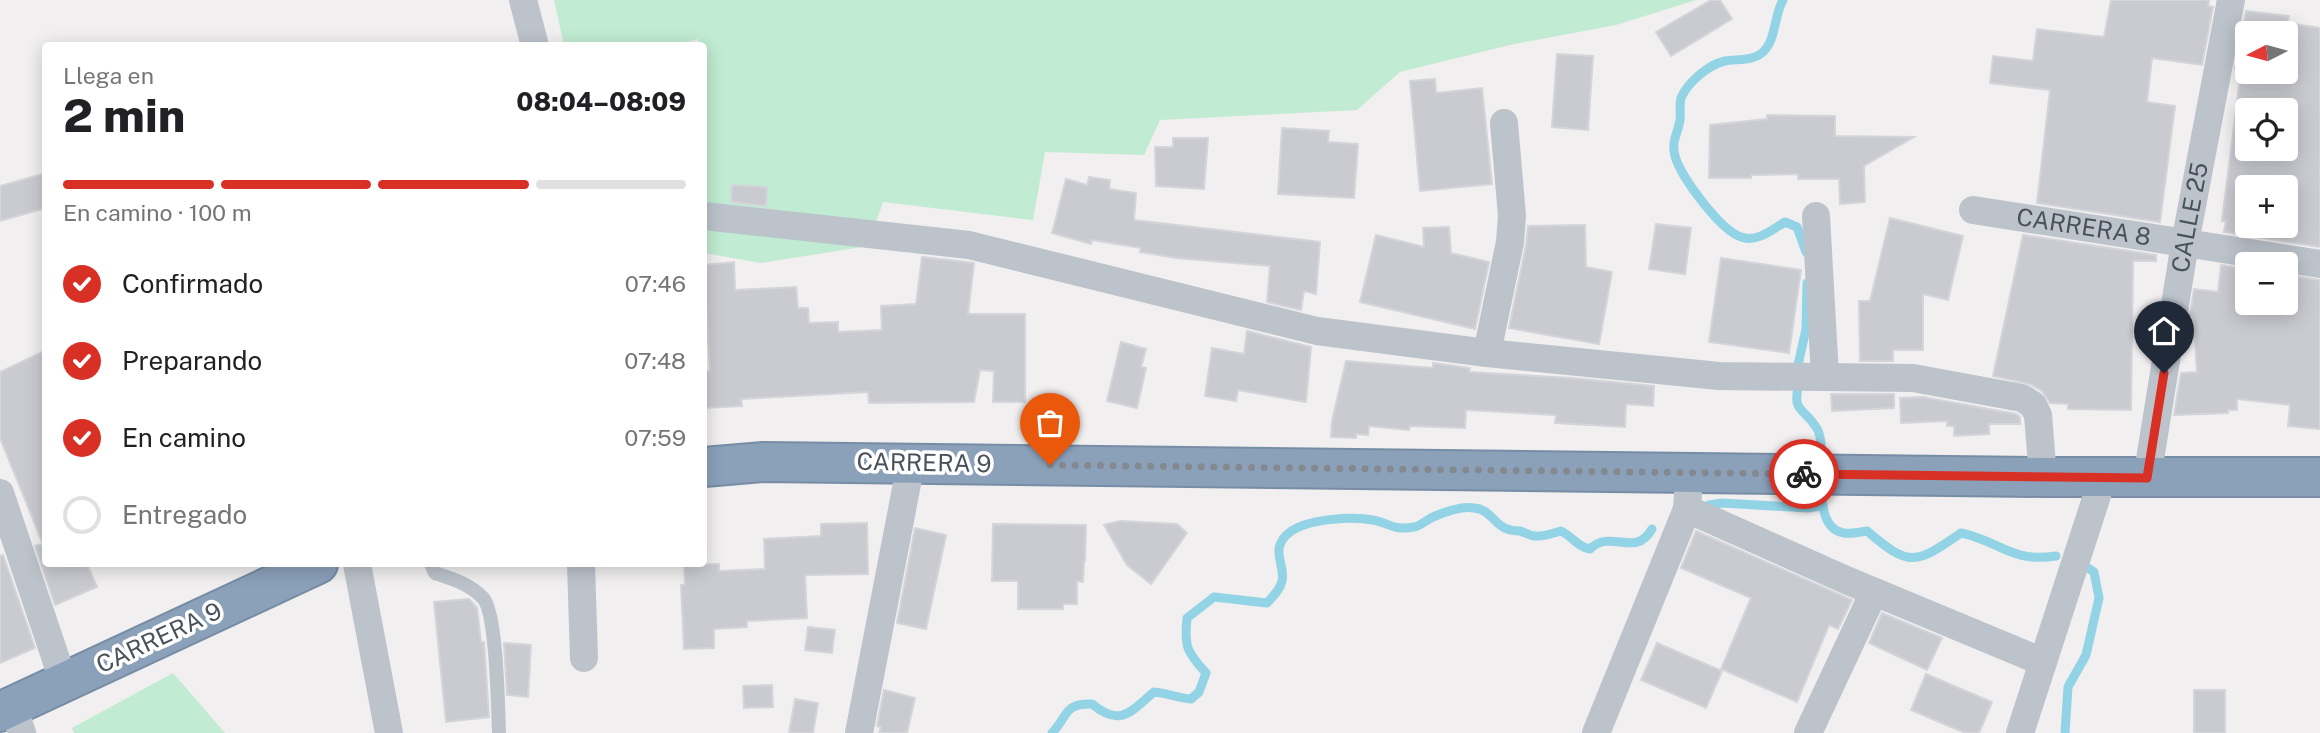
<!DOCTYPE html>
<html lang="es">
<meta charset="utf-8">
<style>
body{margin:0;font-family:"Public Sans",sans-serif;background:#f6f6f6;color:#202124;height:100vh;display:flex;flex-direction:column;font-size:26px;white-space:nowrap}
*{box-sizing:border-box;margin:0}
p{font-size:23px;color:#757577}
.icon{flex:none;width:38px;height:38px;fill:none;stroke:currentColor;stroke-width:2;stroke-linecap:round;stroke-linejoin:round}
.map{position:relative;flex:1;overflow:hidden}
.panel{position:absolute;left:42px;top:42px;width:665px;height:525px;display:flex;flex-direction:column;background:#fff;border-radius:7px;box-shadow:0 4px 18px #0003}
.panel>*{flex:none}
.needle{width:46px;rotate:264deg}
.fabs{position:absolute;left:2235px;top:21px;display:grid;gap:14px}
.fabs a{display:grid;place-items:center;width:63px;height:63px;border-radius:7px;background:#fff;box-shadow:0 4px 18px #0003;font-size:35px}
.pin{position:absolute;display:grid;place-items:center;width:60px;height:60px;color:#fff;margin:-72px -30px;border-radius:50% 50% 50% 0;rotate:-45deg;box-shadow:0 0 7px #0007}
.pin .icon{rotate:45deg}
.courier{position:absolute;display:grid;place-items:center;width:70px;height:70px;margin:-35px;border:5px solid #d93025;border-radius:50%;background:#fff;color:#222;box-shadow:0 2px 9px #0007}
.overview em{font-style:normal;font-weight:800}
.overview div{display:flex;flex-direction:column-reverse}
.overview{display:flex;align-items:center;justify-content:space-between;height:119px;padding:0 21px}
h1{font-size:46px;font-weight:800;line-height:52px}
.bar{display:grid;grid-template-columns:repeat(4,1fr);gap:10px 7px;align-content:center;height:84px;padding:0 21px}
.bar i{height:9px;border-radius:5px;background:#e0e0e0}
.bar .active{background:#d93025}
.bar p{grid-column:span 4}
ol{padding:0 21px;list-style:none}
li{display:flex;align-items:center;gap:21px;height:77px}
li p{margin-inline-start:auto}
li .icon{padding:7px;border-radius:50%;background:#d93025;color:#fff;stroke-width:4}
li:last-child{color:#757577}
li i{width:38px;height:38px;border:4px solid #e0e0e0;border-radius:50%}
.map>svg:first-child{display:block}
</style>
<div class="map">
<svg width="2320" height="733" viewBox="0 0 2320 733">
<rect width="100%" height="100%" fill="#f1efef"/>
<g fill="#c1ebd2">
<path d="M554 0H1696L1616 25 1514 44 1400 72 1357 110 1160 120 1144 155 1045 152 1033 220 883 202 868 246 761 263 704 253V46L697 45 699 39 669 46 564 45Z"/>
<path d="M173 673 225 733H74L72 728Z"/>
</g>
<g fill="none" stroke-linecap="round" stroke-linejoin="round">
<g stroke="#92d3e5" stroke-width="9">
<path d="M1783 0C1773 16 1777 47 1757 56 1747 61 1735 59 1725 61 1708 65 1688 82 1681 98 1679 105 1681 113 1680 120 1678 133 1671 141 1675 156 1681 177 1720 230 1741 237 1757 243 1773 229 1785 222L1797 227 1806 252"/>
<path d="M1798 365 1806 329 1807 283"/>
<path d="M1799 382C1792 414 1802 405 1816 427 1823 437 1821 455 1821 467"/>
<path d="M1821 484C1822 501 1822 530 1844 533 1851 534 1860 532 1867 531 1910 568 1916 564 1961 533 2000 541 2011 563 2056 556"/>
<path d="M1709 505 1722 503 1808 508 1822 506"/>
<path d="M1052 733C1068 717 1063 703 1092 704 1121 728 1131 711 1154 692 1167 693 1178 698 1191 699L1199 692 1206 673C1187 652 1184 647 1187 618L1214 597 1267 603C1273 596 1280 590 1282 581 1286 564 1268 549 1290 532 1307 519 1352 516 1373 520 1390 523 1393 531 1414 527 1421 526 1426 520 1433 517 1444 512 1462 506 1474 508 1487 509 1491 518 1500 525 1506 530 1513 531 1520 531 1525 532 1529 536 1535 536 1543 537 1553 533 1561 531 1572 536 1577 547 1590 549 1611 528 1635 559 1652 529"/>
<path d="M2065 733 2068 687 2086 655 2099 598 2094 572 2082 564"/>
</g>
</g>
<g fill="#c9cbd1" stroke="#d4d5da" stroke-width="2" fill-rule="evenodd">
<path d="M1711 0H1720L1732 19 1671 56 1656 32Z"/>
<path d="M2111 0H2209L2208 6 2213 7 2202 65 2152 58 2147 102 2175 106 2160 222 2037 203 2050 90 1990 83 1993 56 2033 61 2037 29 2104 37Z"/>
<path d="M2246 11 2289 16 2288 23 2320 28V247L2224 232 2226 221H2222L2241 70 2235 69ZM2247 33H2286V72H2247ZM2247 110H2286V149H2247ZM2247 187H2286V226H2247Z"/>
<path d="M1557 54 1593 56 1588 130 1552 127Z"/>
<path d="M1435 79 1436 93 1482 88 1492 184 1420 191 1410 81Z"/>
<path d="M1767 115 1835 116V136L1914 137 1864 166 1865 202 1840 204 1839 179H1798V174L1751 175V178H1709L1710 125 1767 119Z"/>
<path d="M1282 128 1329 131 1328 142 1358 144 1354 198 1278 194Z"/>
<path d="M1173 138H1208L1204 189 1156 186 1155 147H1173Z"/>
<path d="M46 173V208L0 221V186Z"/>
<path d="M1089 177 1110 180 1109 189 1136 193 1134 220 1320 242 1316 294 1304 291 1301 310 1267 302 1270 266 1176 258 1140 252 1141 248 1092 240 1091 244 1052 233 1066 179 1087 185Z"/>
<path d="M732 185 767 187 766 206 731 202Z"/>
<path d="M1890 218 1963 236 1948 300 1923 294V350H1893V361H1860L1859 301H1870Z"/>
<path d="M1656 224 1691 228 1685 274 1649 269Z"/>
<path d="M1585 225 1586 267 1612 272 1599 344 1509 328 1526 245 1528 226Z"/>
<path d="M1449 227 1451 253 1489 262 1475 329 1360 302 1376 235 1424 247 1423 228Z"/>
<path d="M2023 235 2156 255V261H2133L2131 410 2068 409V404L2050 403 2042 391 2030 384 1993 376Z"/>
<path d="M922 257 974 263 968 314H1025V402H993L994 371 980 370 974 402 869 403 868 392 741 399 742 406 704 408V371H710L704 265 734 262 735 290 796 287 798 308H808L809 323 838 322V332L882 330 881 306 916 304Z"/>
<path d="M1721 258 1801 270 1789 353 1709 342Z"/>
<path d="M2221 265 2247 269V303H2286V275L2320 280V429L2288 426 2290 405 2237 399V410H2228V413L2174 415 2181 373 2197 372 2193 316H2190L2194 289 2218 292Z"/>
<path d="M1247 331 1311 347 1306 402 1238 390 1236 401 1205 396 1212 348 1244 354Z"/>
<path d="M1121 342 1146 349 1141 367 1146 368 1137 408 1107 401Z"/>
<path d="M46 350V564H87L97 587 55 605 35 546 43 544 0 438V372Z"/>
<path d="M1346 361 1433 368V363L1470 368 1469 372 1571 378 1654 386 1653 406 1626 404 1625 427 1555 423 1556 415 1466 410 1465 428 1410 426 1409 430 1369 426 1368 435 1356 434V438L1331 437 1332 421Z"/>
<path d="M1831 394H1894V408L1832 411Z"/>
<path d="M1923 397 2016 414 2020 417V424H1989V434L1954 436V426H1947V421L1901 423 1900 398Z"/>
<path d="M1120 521 1177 524 1187 533 1151 584 1127 565 1104 525Z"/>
<path d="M867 523 868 574 805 575 807 618 747 621V627L714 629V648L684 649 681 585H685L684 564H719V571L765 569 764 539 821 536V524Z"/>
<path d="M993 524 1086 525 1085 561H1084L1083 582 1077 581V604H1063V609H1018V581H992Z"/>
<path d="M915 528 946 535 926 629 897 623Z"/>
<path d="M1696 531 1852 600 1838 629 1829 625 1797 702 1721 669 1751 598 1681 568Z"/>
<path d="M3 555 35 648 0 663V556Z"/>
<path d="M469 599 477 608 481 642H484L489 717 446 722 434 602Z"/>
<path d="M1882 613 1942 638 1927 670 1869 643Z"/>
<path d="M808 627 835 630 832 653 805 650Z"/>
<path d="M504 643 531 645 528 697 507 695Z"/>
<path d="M1657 643 1722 671 1706 708 1641 680Z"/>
<path d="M1926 674 1992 702 1979 733H1965L1911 710Z"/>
<path d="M772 685 773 707 744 708 743 686Z"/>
<path d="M884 690 915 698 907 733H879L881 727 877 726Z"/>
<rect x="2194" y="690" width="31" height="43"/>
<path d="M795 699 818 703 813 733H789Z"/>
</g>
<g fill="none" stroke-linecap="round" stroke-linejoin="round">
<defs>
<g id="highway">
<path d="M704 467 764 462 2043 477H2320"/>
<path d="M0 712 318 564"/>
</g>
</defs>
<use href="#highway" stroke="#768da5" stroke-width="42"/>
<path stroke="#bcc3cb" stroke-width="14" d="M431 564 435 573C453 579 470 584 483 598 497 613 498 709 499 733"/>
<g stroke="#bcc3cb" stroke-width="28">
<path d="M523 0 535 46"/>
<path id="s1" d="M1973 210 2320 264"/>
<path d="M704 216 969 245 1317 331 1487 353 1719 376 1913 378 2022 398 2033 405 2038 415 2043 477"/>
<path d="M1816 216 1825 376"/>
<path d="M1487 353 1510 242 1512 216 1504 123"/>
<path id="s2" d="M2147 478 2185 243 2231 0"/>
<path d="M0 493 64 683"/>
<path d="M1687 509 1846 580 2043 662"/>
<path d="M357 564 389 733"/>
<path d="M581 564 584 658"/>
<path d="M13 706 22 733"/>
<path d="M859 733 911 463"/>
<path d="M1596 733 1687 509 1688 493"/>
<path d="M1808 733 1874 592"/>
<path d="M2020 733 2103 477"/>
</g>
<use href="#highway" stroke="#8ba1ba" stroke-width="38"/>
</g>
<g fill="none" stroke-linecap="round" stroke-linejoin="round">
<path stroke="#84898f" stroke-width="7" stroke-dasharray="0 12.6" d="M1050 465 1804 474"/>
<path stroke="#d93025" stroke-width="9" d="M1804 474 2147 478 2164 373"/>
</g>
<g text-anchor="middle" stroke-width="7" stroke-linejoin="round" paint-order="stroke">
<g font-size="24" fill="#49525b" stroke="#fff">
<text dy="8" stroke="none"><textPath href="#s2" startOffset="264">CALLE 25</textPath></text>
<text dy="8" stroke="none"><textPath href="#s1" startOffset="112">CARRERA 8</textPath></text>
<text transform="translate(924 463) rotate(1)" y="8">CARRERA 9</text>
<text transform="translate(159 638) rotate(-25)" y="8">CARRERA 9</text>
</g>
</g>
</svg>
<div class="fabs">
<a><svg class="needle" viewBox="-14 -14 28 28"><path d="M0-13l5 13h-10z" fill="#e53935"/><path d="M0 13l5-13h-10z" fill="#757577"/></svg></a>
<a><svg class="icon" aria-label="locate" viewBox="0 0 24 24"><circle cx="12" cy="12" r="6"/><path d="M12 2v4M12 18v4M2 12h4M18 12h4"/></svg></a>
<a>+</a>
<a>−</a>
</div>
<div class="pin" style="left:1050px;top:465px;background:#ea580c"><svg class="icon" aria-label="bag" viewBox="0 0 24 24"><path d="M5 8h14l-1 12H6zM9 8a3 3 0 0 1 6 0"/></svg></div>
<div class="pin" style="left:2164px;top:373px;background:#1f2937"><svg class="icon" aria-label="home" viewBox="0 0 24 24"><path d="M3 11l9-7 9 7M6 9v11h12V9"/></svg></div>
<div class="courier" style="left:1804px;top:474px"><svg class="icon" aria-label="bike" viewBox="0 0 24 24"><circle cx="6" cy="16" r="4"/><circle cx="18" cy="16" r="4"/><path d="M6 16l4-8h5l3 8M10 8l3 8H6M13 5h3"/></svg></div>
<section class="panel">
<div class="overview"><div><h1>2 min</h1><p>Llega en</p></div><em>08:04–08:09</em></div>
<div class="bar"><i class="active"></i><i class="active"></i><i class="active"></i><i></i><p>En camino · 100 m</p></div>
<ol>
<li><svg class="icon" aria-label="check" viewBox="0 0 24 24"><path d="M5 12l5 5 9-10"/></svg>Confirmado<p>07:46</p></li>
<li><svg class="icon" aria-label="check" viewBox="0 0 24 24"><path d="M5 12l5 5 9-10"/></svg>Preparando<p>07:48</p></li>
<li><svg class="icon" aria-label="check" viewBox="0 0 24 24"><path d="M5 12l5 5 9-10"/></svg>En camino<p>07:59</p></li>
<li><i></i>Entregado</li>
</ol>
</section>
</div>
